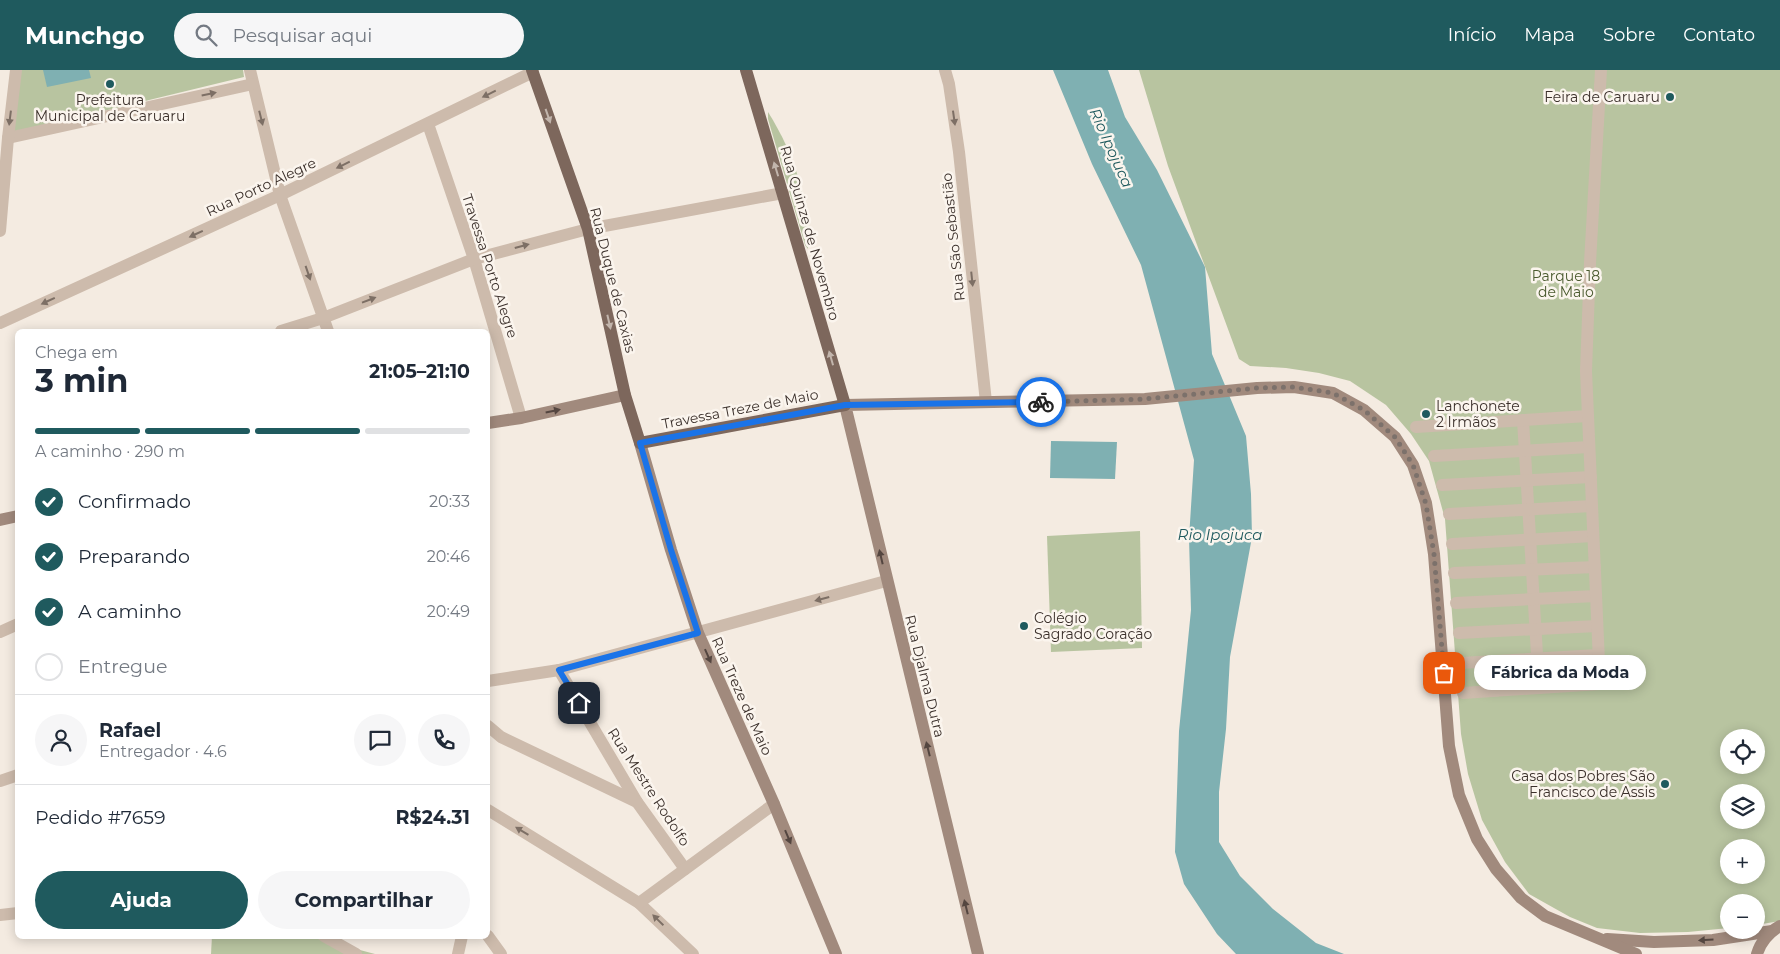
<!DOCTYPE html>
<html lang="pt">
<meta charset="utf-8">
<style>
body{margin:0;font-family:Montserrat,sans-serif;background:#f6f6f7;color:#1f2937;height:100vh;display:flex;flex-direction:column;font-size:19px;white-space:nowrap}
*{box-sizing:border-box;margin:0}
p{font-size:16px;color:#747a83}
.icon{flex:none;width:28px;height:28px;fill:none;stroke:currentColor;stroke-width:2;stroke-linecap:round;stroke-linejoin:round}
.map{position:relative;flex:1;overflow:hidden}
.drawer{position:absolute;left:15px;top:259px;width:475px;height:610px;display:flex;flex-direction:column;background:#fff;border-radius:8px;box-shadow:0 2px 12px #0003}
.drawer>*{flex:none}
.tools{position:absolute;left:1720px;top:659px;display:grid;gap:10px}
.tools a{display:grid;place-items:center;width:45px;height:45px;border-radius:50%;background:#fff;box-shadow:0 2px 12px #0003;font-size:25px}
.pin{position:absolute;display:grid;place-items:center;width:42px;height:42px;color:#fff;margin:-21px;border-radius:10px;box-shadow:0 2px 8px #0006}
.courier{position:absolute;display:grid;place-items:center;width:50px;height:50px;margin:-25px;border:4px solid #1a73e8;border-radius:50%;background:#fff;color:#222;box-shadow:0 1px 6px #0007}
.bubble{position:absolute;height:35px;border-radius:18px;background:#fff;box-shadow:0 2px 12px #0003;font-size:16px;font-weight:700;line-height:35px;text-align:center}
.summary em{font-style:normal;font-weight:700}
.summary div{display:flex;flex-direction:column-reverse}
.summary{display:flex;align-items:center;justify-content:space-between;height:85px;padding:0 20px}
h1{font-size:32px;font-weight:700;line-height:38px}
.bar{display:grid;grid-template-columns:repeat(4,1fr);gap:8px 5px;align-content:center;height:60px;padding:0 20px}
.bar i{height:6px;border-radius:4px;background:#e0e1e3}
.bar .selected{background:#1f5a5e}
.bar p{grid-column:span 4}
.line{display:flex;align-items:center;gap:12px;padding:0 20px;border-top:1px solid #e0e1e3}
.line div{flex:1}
.round{display:grid;place-items:center;flex:none;width:52px;height:52px;border-radius:26px;background:#f6f6f7}
ol{padding:0 20px;list-style:none}
li{display:flex;align-items:center;gap:15px;height:55px}
li p{margin-inline-start:auto}
li .icon{padding:5px;border-radius:50%;background:#1f5a5e;color:#fff;stroke-width:4}
li:last-child{color:#747a83}
li i{width:28px;height:28px;border:2px solid #e0e1e3;border-radius:50%}
.action{display:flex;gap:10px;margin-top:auto;padding:10px 20px}
.action a{flex:1;height:58px;border-radius:30px;background:#1f5a5e;color:#fff;font-size:20px;font-weight:700;line-height:58px;text-align:center}
.action a+a{background:#f6f6f7;color:#1f2937}
header{display:flex;align-items:center;gap:30px;box-sizing:border-box;height:70px;padding:0 25px;background:#1f5a5e;color:#fff}
header strong{font-size:24px}
nav{display:flex;gap:28px;margin-inline-start:auto;font-size:18px}
.search{width:350px;height:45px;background:#f6f6f7;display:flex;align-items:center;gap:12px;box-sizing:border-box;padding:0 18px;border-radius:28px;color:#747a83;font-size:19px}
.map>svg:first-child{display:block}
</style>
<header>
<strong>Munchgo</strong>
<div class="search"><svg class="icon" aria-label="search" viewBox="0 0 24 24"><circle cx="10" cy="10" r="6"/><path d="M15 15l6 6"/></svg>Pesquisar aqui</div>
<nav><a>Início</a><a>Mapa</a><a>Sobre</a><a>Contato</a></nav>
</header>
<div class="map">
<svg width="1780" height="884" viewBox="0 0 1780 884">
<rect width="100%" height="100%" fill="#f4ebe1"/>
<g fill="#b8c4a0" fill-rule="evenodd">
<path d="M20 0H243L244 7 13 63Z"/>
<path d="M1139 0H1780V851L1756 855V832H1729V858L1688 862 1640 863 1597 858 1570 847 1529 824 1505 792 1482 750 1468 704 1461 664 1445 449 1429 391 1411 364 1386 335 1350 311 1319 303 1286 298 1250 296 1239 289 1168 96ZM1729 668H1756V695H1729ZM1729 722H1756V750H1729ZM1729 778H1756V805H1729Z"/>
<path d="M768 42C796 87 807 126 808 179L805 175 768 49Z"/>
<path d="M1140 461 1142 578 1051 582 1047 466Z"/>
<path d="M212 866H307L375 884H211Z"/>
</g>
<g fill="#7fb0b2">
<path d="M43 0H89L91 8 47 17Z"/>
<path d="M1053 0H1108L1125 47 1157 100 1205 197 1212 284 1246 366 1251 424 1252 467 1230 587 1226 659 1219 722V772L1240 806 1273 839 1316 873 1344 884H1236L1217 864 1184 814 1175 782 1179 661 1191 540 1189 468 1194 390 1141 195 1092 94Z"/>
<path d="M1051 371 1117 372 1115 409 1050 408Z"/>
</g>
<g fill="none" stroke-linecap="round" stroke-linejoin="round">
<g stroke="#cdbbac" stroke-width="12">
<path d="M250 0 280 125 328 261"/>
<path d="M945 0 949 14 959 82 986 332"/>
<path d="M428 54 474 189 521 348"/>
<path d="M8 68 253 14"/>
<path d="M0 161 8 68 16 0"/>
<path d="M0 253 280 125 533 2"/>
<path d="M281 261 323 248 474 189 588 159 783 123"/>
<path d="M1523 350 1539 618"/>
<path d="M1416 357 1588 346"/>
<path d="M1434 386 1589 377"/>
<path d="M1442 415 1591 407"/>
<path d="M1449 444 1592 436"/>
<path d="M1452 474 1593 466"/>
<path d="M1454 503 1595 497"/>
<path d="M1456 533 1596 526"/>
<path d="M0 562 18 554"/>
<path d="M1459 563 1597 556"/>
<path d="M1461 593 1598 585"/>
<path d="M559 600 637 732 685 799"/>
<path d="M488 611 559 600 886 511"/>
<path d="M1463 623 1600 614 1586 301 1590 193 1601 0"/>
<path d="M488 656 501 667 637 732"/>
<path d="M0 711 18 705"/>
<path d="M488 740 639 833 693 884"/>
<path d="M639 833 774 734"/>
<path d="M0 845 18 843"/>
<path d="M324 866 356 884"/>
<path d="M488 866 501 884"/>
<path d="M458 884 462 866"/>
</g>
<g stroke="#a18a7d" stroke-width="12">
<path d="M488 353 521 348 625 325"/>
<path d="M640 373 671 480 698 563 774 734 836 884"/>
<path d="M0 450 18 446"/>
<path d="M1607 869 1654 872 1713 870 1772 861"/>
<path d="M978 884 845 335 1145 329 1257 318 1294 317 1333 323 1364 340 1395 367 1413 395 1426 433 1434 484 1449 676 1459 725 1477 769 1496 799 1521 828 1545 846 1636 884"/>
<path d="M1757 884C1761 871 1768 863 1780 856"/>
</g>
<path stroke="#7d675c" stroke-width="12" d="M532 0 588 159 625 325 640 373 845 335 746 0"/>
</g>
<defs><path id="oneway-solid" d="M-6-.8H1V-3.2L6.5 0L1 3.2V.8H-6Z" transform="scale(1.25)"/></defs>
<g fill="#7d6f65">
<use href="#oneway-solid" transform="translate(209 24) rotate(-12)"/>
<use href="#oneway-solid" transform="translate(489 24) rotate(154)"/>
<use href="#oneway-solid" transform="translate(10 48) rotate(97)"/>
<use href="#oneway-solid" transform="translate(261 48) rotate(76)"/>
<use href="#oneway-solid" transform="translate(954 48) rotate(82)"/>
<use href="#oneway-solid" transform="translate(343 95) rotate(154)"/>
<use href="#oneway-solid" transform="translate(196 164) rotate(155)"/>
<use href="#oneway-solid" transform="translate(522 176) rotate(-15)"/>
<use href="#oneway-solid" transform="translate(308 203) rotate(71)"/>
<use href="#oneway-solid" transform="translate(972 209) rotate(84)"/>
<use href="#oneway-solid" transform="translate(369 230) rotate(-21)"/>
<use href="#oneway-solid" transform="translate(48 231) rotate(155)"/>
<use href="#oneway-solid" transform="translate(822 529) rotate(165)"/>
<use href="#oneway-solid" transform="translate(522 761) rotate(-149)"/>
<use href="#oneway-solid" transform="translate(658 850) rotate(-136)"/>
</g>
<g fill="#c2b5ac">
<use href="#oneway-solid" transform="translate(548 46) rotate(71)"/>
<use href="#oneway-solid" transform="translate(776 99) rotate(-107)"/>
<use href="#oneway-solid" transform="translate(609 252) rotate(77)"/>
<use href="#oneway-solid" transform="translate(831 288) rotate(-106)"/>
</g>
<g fill="#544640">
<use href="#oneway-solid" transform="translate(553 341) rotate(-12)"/>
<use href="#oneway-solid" transform="translate(881 487) rotate(-103)"/>
<use href="#oneway-solid" transform="translate(708 586) rotate(66)"/>
<use href="#oneway-solid" transform="translate(928 679) rotate(-104)"/>
<use href="#oneway-solid" transform="translate(788 767) rotate(67)"/>
<use href="#oneway-solid" transform="translate(966 837) rotate(-104)"/>
<use href="#oneway-solid" transform="translate(1706 870) rotate(177)"/>
</g>
<g fill="none" stroke-linecap="round" stroke-linejoin="round">
<path stroke="#7c716b" stroke-width="5" stroke-dasharray="0 9" d="M1041 332 1145 329 1257 318 1294 317 1333 323 1364 340 1395 367 1413 395 1426 434 1434 484 1444 603"/>
<path stroke="#1a73e8" stroke-width="6" d="M579 633 559 600 698 563 671 480 640 373 845 335 1041 332"/>
</g>
<g fill="#1f5a5e" stroke="#fbf5ee" stroke-width="2">
<circle cx="110" cy="14" r="5"/>
<circle cx="1670" cy="27" r="5"/>
<circle cx="1426" cy="344" r="5"/>
<circle cx="1024" cy="556" r="5"/>
<circle cx="1665" cy="714" r="5"/>
</g>
<g text-anchor="middle" stroke-width="5" stroke-linejoin="round" paint-order="stroke">
<g font-size="14" fill="#3b302b" stroke="#fbf5ee" text-anchor="end">
<text x="1660" y="32">Feira de Caruaru</text>
<text x="110" y="35" text-anchor="middle">Prefeitura<tspan x="110" dy="16">Municipal de Caruaru</tspan></text>
<text x="1436" y="341" text-anchor="start">Lanchonete<tspan x="1436" dy="16">2 Irmãos</tspan></text>
<text x="1034" y="553" text-anchor="start">Colégio<tspan x="1034" dy="16">Sagrado Coração</tspan></text>
<text x="1655" y="711">Casa dos Pobres São<tspan x="1655" dy="16">Francisco de Assis</tspan></text>
</g>
<g font-size="14" fill="#3b302b" stroke="#fbf5ee">
<text transform="translate(261 117) rotate(-25)" y="5">Rua Porto Alegre</text>
<text transform="translate(810 163) rotate(74)" y="5">Rua Quinze de Novembro</text>
<text transform="translate(953 167) rotate(-96)" y="5">Rua São Sebastião</text>
<text transform="translate(490 196) rotate(72)" y="5">Travessa Porto Alegre</text>
<text transform="translate(613 210) rotate(76)" y="5">Rua Duque de Caxias</text>
<text transform="translate(740 339) rotate(-11)" y="5">Travessa Treze de Maio</text>
<text transform="translate(925 606) rotate(76)" y="5">Rua Djalma Dutra</text>
<text transform="translate(742 626) rotate(66)" y="5">Rua Treze de Maio</text>
<text transform="translate(649 717) rotate(57)" y="5">Rua Mestre Rodolfo</text>
</g>
<g font-size="14" fill="#4a5a2e" stroke="#fbf5ee">
<text x="1566" y="211">Parque 18<tspan x="1566" dy="16">de Maio</tspan></text>
</g>
<g font-size="15" font-style="italic" fill="#1f5a5e" stroke="#fbf5ee">
<text transform="translate(1111 78) rotate(66)" y="5">Rio Ipojuca</text>
<text x="1220" y="470">Rio Ipojuca</text>
</g>
</g>
</svg>
<div class="tools">
<a><svg class="icon" aria-label="locate" viewBox="0 0 24 24"><circle cx="12" cy="12" r="6"/><path d="M12 2v4M12 18v4M2 12h4M18 12h4"/></svg></a>
<a><svg class="icon" aria-label="layers" viewBox="0 0 24 24"><path d="M12 4l9 5-9 5-9-5zM3 14l9 5 9-5"/></svg></a>
<a>+</a>
<a>−</a>
</div>
<div class="pin" style="left:1444px;top:603px;background:#ea580c"><svg class="icon" aria-label="bag" viewBox="0 0 24 24"><path d="M5 8h14l-1 12H6zM9 8a3 3 0 0 1 6 0"/></svg></div>
<div class="pin" style="left:579px;top:633px;background:#1f2937"><svg class="icon" aria-label="home" viewBox="0 0 24 24"><path d="M3 11l9-7 9 7M6 9v11h12V9"/></svg></div>
<div class="courier" style="left:1041px;top:332px"><svg class="icon" aria-label="bike" viewBox="0 0 24 24"><circle cx="6" cy="16" r="4"/><circle cx="18" cy="16" r="4"/><path d="M6 16l4-8h5l3 8M10 8l3 8H6M13 5h3"/></svg></div>
<div class="bubble" style="left:1474px;top:585px;width:172px">Fábrica da Moda</div>
<section class="drawer">
<div class="summary"><div><h1>3 min</h1><p>Chega em</p></div><em>21:05–21:10</em></div>
<div class="bar"><i class="selected"></i><i class="selected"></i><i class="selected"></i><i></i><p>A caminho · 290 m</p></div>
<ol>
<li><svg class="icon" aria-label="check" viewBox="0 0 24 24"><path d="M5 12l5 5 9-10"/></svg>Confirmado<p>20:33</p></li>
<li><svg class="icon" aria-label="check" viewBox="0 0 24 24"><path d="M5 12l5 5 9-10"/></svg>Preparando<p>20:46</p></li>
<li><svg class="icon" aria-label="check" viewBox="0 0 24 24"><path d="M5 12l5 5 9-10"/></svg>A caminho<p>20:49</p></li>
<li><i></i>Entregue</li>
</ol>
<div class="line" style="height:90px"><a class="round"><svg class="icon" aria-label="person" viewBox="0 0 24 24"><circle cx="12" cy="8" r="4"/><path d="M4 21q1-7 8-7t8 7"/></svg></a><div><b>Rafael</b><p>Entregador · 4.6</p></div><a class="round"><svg class="icon" aria-label="chat" viewBox="0 0 24 24"><path d="M4 5h16v11H9l-5 4z"/></svg></a><a class="round"><svg class="icon" aria-label="phone" viewBox="0 0 24 24"><path d="M5 4h4l2 5-3 2q2 4 5 5l2-3 5 2v4C11 20 4 13 5 4z"/></svg></a></div>
<div class="line" style="height:65px"><div>Pedido #7659</div><b>R$24.31</b></div>
<div class="action"><a>Ajuda</a><a>Compartilhar</a></div>
</section>
</div>
